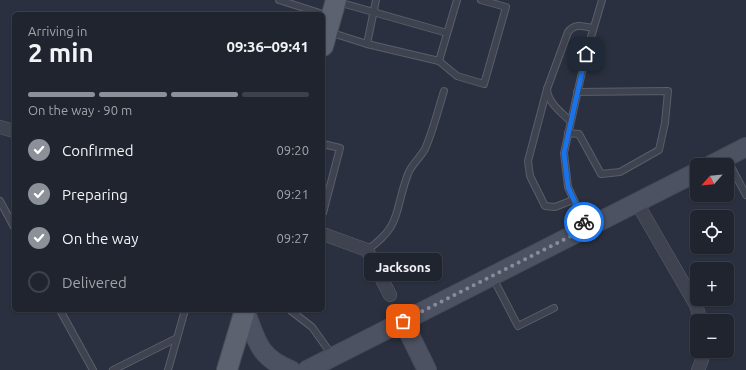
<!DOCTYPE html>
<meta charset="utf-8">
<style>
body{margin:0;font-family:Ubuntu,sans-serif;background:#282c37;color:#f1f3f6;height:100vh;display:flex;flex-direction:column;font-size:15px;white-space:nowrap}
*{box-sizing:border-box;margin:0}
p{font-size:13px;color:#a2a4aa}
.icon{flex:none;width:22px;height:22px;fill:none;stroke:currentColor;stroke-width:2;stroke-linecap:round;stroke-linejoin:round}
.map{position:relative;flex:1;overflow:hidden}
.side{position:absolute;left:12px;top:12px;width:313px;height:300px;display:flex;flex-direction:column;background:#20242f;border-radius:6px;box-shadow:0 1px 3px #0004,0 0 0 1px #3d414b}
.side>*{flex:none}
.needle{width:26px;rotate:243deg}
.tools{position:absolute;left:690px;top:158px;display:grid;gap:8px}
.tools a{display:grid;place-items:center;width:44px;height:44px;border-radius:6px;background:#20242f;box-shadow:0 1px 3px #0004,0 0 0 1px #3d414b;font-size:20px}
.pin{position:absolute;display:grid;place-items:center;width:34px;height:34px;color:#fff;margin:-17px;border-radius:8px;box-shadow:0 2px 6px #0006}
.courier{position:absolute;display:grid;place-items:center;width:40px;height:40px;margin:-20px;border:3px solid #1a73e8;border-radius:50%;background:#fff;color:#222;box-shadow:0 1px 5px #0007}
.bubble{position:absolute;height:28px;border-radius:6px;background:#20242f;box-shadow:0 1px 3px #0004,0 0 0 1px #3d414b;font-size:13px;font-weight:600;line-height:28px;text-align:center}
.summary em{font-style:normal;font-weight:600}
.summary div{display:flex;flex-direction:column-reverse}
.summary{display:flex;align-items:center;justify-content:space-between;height:68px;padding:0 16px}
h1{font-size:26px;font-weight:600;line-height:30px}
.bar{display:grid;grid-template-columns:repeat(4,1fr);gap:6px 4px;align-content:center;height:48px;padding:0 16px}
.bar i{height:5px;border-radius:3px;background:#3d414b}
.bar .selected{background:#8c9099}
.bar p{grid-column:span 4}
ol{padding:0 16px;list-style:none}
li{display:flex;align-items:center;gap:12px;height:44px}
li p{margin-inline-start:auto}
li .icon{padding:4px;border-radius:50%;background:#8c9099;color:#fff;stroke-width:4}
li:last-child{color:#a2a4aa}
li i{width:22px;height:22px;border:2px solid #3d414b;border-radius:50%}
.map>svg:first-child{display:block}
</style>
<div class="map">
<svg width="746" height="370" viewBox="0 0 746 370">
<rect width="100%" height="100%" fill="#2a303f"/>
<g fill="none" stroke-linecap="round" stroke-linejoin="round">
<defs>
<g id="lane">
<path d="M279 0 329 16"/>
<path d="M338 2 447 33"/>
<path d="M329 32 367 44 439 61 457 0"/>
<path d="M367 44 376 0"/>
<path d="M439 61 457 76 484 84 506 7 481 0"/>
<path d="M547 89 528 161 530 176 545 206 555 207 573 200"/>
<path d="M570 121C561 112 548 103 547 89L568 32C575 23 583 26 593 28"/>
<path d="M568 133 579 134 601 174 620 172 659 150 665 123 668 91 577 92"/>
<path d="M323 144 340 148 323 213"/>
<path d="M727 159 746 195"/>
<path d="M0 201 14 227"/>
<path d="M586 227 568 187 564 153 586 54 602 0"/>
<path d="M367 250C403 225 394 210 408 174 411 165 420 158 425 149 433 131 438 110 444 91"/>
<path d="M493 278 518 326 554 308"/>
<path d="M60 310 93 370"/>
<path d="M290 310 312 327 332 355"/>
<path d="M113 370 177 338"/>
<path d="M168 370 185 310"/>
</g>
<g id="street">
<path d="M0 127 14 131"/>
<path d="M637 203 696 305 701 321"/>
<path d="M323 234 367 250 390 295"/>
<path d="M698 370 702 360 703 351"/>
</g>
<g id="secondary">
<path d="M711 165 746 147"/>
<path d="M245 310C257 341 258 357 291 370"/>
<path d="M403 321 427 370"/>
<path d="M307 370 697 172"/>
</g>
<g id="primary">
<path d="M323 46 336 0"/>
<path d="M227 370 245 310"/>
</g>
</defs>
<use href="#lane" stroke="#595e6a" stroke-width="8"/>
<use href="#street" stroke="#595e6a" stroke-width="14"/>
<use href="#secondary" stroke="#484c59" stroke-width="20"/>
<use href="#primary" stroke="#484c59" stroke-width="22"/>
<use href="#lane" stroke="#3e434f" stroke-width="6"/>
<use href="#street" stroke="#3e434f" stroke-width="13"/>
<use href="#secondary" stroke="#4c5262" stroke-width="18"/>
<use href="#primary" stroke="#5c626f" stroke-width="20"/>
</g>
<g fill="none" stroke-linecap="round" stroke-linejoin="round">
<path stroke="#888c99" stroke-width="4" stroke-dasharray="0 7.2" d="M403 321 587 228 584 222"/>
<path stroke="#1a73e8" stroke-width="5" d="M584 222 568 187 564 153 586 54"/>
</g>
</svg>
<div class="tools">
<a><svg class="needle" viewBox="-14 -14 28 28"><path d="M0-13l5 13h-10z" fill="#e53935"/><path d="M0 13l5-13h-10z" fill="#a2a4aa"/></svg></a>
<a><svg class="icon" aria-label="locate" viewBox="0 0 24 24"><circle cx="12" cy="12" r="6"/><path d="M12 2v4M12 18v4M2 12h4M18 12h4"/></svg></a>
<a>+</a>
<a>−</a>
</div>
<div class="pin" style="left:403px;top:321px;background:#ea580c"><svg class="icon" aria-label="bag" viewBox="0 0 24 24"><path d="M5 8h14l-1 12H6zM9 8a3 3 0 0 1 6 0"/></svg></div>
<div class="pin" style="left:586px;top:54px;background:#1f2937"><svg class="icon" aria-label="home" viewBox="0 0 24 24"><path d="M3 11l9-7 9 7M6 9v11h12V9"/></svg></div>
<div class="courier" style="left:584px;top:222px"><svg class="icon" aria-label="bike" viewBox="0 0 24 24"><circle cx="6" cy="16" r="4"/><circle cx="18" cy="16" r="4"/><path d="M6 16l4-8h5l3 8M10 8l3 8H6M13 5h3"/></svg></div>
<div class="bubble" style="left:364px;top:253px;width:78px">Jacksons</div>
<section class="side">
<div class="summary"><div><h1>2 min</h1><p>Arriving in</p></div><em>09:36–09:41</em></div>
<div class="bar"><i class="selected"></i><i class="selected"></i><i class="selected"></i><i></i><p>On the way · 90 m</p></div>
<ol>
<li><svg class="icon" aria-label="check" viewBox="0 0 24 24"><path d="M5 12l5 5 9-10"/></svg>Confirmed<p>09:20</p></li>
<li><svg class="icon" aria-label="check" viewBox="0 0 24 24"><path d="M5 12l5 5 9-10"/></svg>Preparing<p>09:21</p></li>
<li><svg class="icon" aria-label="check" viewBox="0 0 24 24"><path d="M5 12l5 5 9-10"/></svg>On the way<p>09:27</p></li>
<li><i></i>Delivered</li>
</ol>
</section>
</div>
